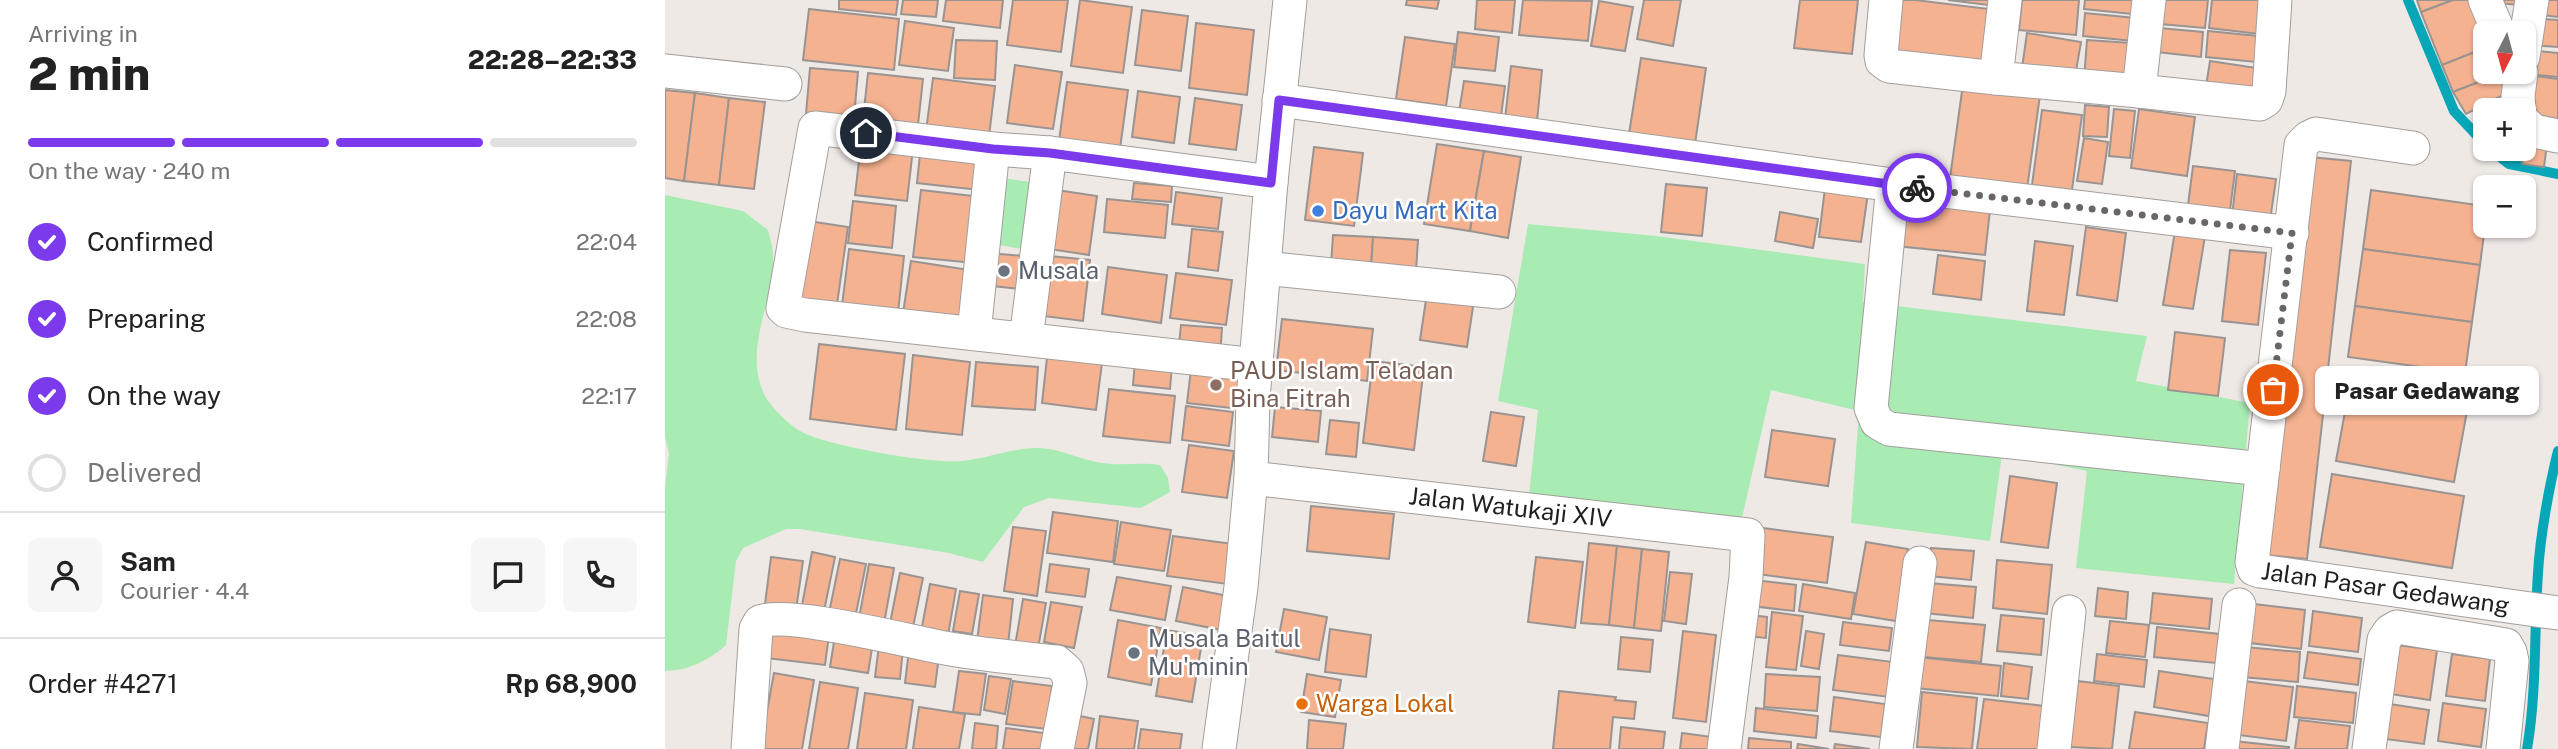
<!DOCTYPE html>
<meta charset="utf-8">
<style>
body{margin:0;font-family:"Public Sans",sans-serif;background:#f6f6f6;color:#222;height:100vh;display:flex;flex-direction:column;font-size:26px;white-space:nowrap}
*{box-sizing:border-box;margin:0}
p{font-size:23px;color:#767676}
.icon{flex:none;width:38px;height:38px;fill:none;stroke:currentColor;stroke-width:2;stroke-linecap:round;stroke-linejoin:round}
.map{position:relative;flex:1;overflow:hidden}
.drawer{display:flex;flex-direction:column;background:#fff;width:665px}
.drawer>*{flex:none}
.needle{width:46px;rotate:186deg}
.tools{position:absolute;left:1808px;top:21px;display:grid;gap:14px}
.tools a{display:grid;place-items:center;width:63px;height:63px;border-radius:10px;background:#fff;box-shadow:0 2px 5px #0004;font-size:35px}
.pin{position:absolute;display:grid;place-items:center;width:60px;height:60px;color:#fff;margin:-30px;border:4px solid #fff;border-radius:50%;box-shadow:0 2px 7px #0007}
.courier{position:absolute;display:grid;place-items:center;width:70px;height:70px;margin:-35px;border:5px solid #7c3aed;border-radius:50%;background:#fff;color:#222;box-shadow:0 2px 9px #0007}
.bubble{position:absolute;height:49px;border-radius:10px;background:#fff;box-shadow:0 2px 5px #0004;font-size:23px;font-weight:800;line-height:49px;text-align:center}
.overview em{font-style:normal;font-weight:800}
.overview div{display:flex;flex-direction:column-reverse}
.overview{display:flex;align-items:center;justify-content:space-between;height:119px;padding:0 28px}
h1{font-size:46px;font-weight:800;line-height:52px}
.bar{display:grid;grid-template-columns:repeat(4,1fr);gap:10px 7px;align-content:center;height:84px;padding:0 28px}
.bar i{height:9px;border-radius:5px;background:#e0e0e0}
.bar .active{background:#7c3aed}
.bar p{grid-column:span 4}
.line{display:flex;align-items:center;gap:18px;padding:0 28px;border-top:2px solid #e0e0e0}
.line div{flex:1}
.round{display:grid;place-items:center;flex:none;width:74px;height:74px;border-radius:10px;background:#f6f6f6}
ol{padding:0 28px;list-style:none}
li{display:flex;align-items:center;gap:21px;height:77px}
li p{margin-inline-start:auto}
li .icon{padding:7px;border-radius:50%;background:#7c3aed;color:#fff;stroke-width:4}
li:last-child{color:#767676}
li i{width:38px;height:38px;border:4px solid #e0e0e0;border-radius:50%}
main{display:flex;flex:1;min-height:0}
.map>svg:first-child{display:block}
</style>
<main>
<section class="drawer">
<div class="overview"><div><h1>2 min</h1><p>Arriving in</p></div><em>22:28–22:33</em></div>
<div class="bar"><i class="active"></i><i class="active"></i><i class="active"></i><i></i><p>On the way · 240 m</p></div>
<ol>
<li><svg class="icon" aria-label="check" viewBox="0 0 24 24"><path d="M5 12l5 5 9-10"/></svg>Confirmed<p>22:04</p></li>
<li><svg class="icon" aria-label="check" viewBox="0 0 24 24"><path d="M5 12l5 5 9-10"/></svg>Preparing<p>22:08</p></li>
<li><svg class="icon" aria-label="check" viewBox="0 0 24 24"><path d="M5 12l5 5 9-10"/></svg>On the way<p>22:17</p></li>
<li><i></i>Delivered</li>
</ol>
<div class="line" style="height:126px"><a class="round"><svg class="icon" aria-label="person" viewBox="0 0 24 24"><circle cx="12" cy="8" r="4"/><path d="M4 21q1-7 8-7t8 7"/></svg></a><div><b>Sam</b><p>Courier · 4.4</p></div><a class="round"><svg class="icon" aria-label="chat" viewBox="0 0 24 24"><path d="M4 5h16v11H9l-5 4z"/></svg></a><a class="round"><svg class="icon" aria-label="phone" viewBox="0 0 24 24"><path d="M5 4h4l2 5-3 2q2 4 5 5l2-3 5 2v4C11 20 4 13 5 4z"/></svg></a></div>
<div class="line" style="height:91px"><div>Order #4271</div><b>Rp 68,900</b></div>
</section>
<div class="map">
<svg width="1893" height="749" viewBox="0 0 1893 749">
<rect width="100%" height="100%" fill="#efe9e6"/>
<g fill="#a8ebb3">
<path d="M337 178 372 183 363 250 328 244Z"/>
<path d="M0 195 78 211 103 230C105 238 108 247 108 256 109 302 79 347 98 392 103 405 127 428 139 433 165 446 266 464 296 461 322 459 349 447 375 448 396 449 416 460 437 463 456 466 475 462 495 465L503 478 505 492 476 508 384 498 359 507 318 562 284 553 135 529H121L78 548 71 561 61 645C44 660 23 671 0 671V487L4 454 0 436Z"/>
<path d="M863 224 991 236 1200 264 1198 302 1482 336 1471 381 1585 403 1569 584 1411 568 1422 471 1337 454 1325 541 1186 523 1194 411 1106 390 1077 518 864 495 873 410 833 401Z"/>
</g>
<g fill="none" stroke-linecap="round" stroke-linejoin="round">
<g stroke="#07a7b8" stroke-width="10">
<path d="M1743 0 1789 111 1820 144"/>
<path d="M1825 149 1844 164 1893 174"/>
<path d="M1862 749C1872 691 1869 631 1873 573 1875 537 1884 487 1893 451"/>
</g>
</g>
<g fill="#f5b291" stroke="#999491" stroke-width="2">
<path d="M174 0H233L231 15 174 9Z"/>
<path d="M238 0H273L271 17 236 14Z"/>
<path d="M281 0H338L335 28 278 21Z"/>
<path d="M348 0H403L396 52 342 45Z"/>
<path d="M415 0 467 7 458 73 406 66Z"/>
<path d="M742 0H774L772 9 741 5Z"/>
<path d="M812 0H850L847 33 810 29Z"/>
<path d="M858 0 927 1 923 41 854 35Z"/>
<path d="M979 0H1016L1008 46 972 39Z"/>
<path d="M1135 0H1193L1187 54 1129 48Z"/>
<path d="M1231 0H1250L1324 9 1317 74 1223 62Z"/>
<path d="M1283 0H1324L1323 5Z"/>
<path d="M1357 0H1414L1411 35 1354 30Z"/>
<path d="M1420 0H1469L1467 14 1419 9Z"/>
<path d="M1497 0H1543L1540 28 1495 24Z"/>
<path d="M1547 0H1598L1594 34 1544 28Z"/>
<path d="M1752 0H1788L1756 12Z"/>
<path d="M1788 0H1804L1820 39V48L1777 65 1756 12Z"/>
<path d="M1823 0H1864V6L1823 2Z"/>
<path d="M1870 0H1893V17L1868 14Z"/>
<path d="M934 1 968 7 960 51 926 46Z"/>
<path d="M144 9 234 19 229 70 138 60Z"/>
<path d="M477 10 523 16 516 71 470 65Z"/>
<path d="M1420 13 1470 18 1468 41 1418 36Z"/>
<path d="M1865 18 1893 20V47L1863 45Z"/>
<path d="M240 21 289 28 283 71 234 65Z"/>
<path d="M531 23 589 30 582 95 524 88Z"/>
<path d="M1494 28 1538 32 1536 57 1492 52Z"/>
<path d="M1543 31 1593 36 1591 62 1541 57Z"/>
<path d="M793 32 834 37 830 71 789 67Z"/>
<path d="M1362 33 1416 42 1410 77 1357 68Z"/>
<path d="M740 37 790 44 781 106 731 99Z"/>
<path d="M291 40 332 41 330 80 289 78Z"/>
<path d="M1422 40 1466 43 1463 83 1419 79Z"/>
<path d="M1820 48V72H1833L1834 74 1788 92 1777 65Z"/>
<path d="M1864 50 1893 53V77L1862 74Z"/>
<path d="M976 58 1041 68 1030 144 964 134Z"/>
<path d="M1545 61 1592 68 1588 100 1540 93Z"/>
<path d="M350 65 397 72 388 129 342 123Z"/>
<path d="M846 66 877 70 871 132 839 128Z"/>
<path d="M145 68 193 72 188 129 140 125Z"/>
<path d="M203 73 258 79 252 134 197 128Z"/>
<path d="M1834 74 1842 93 1801 114 1788 92Z"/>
<path d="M1871 76 1893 79V130L1865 127Z"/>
<path d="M268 78 330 86 323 145 260 138Z"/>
<path d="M799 81 840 86 835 124 793 118Z"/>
<path d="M402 82 463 90 455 149 394 141Z"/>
<path d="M1298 84 1375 95 1362 189 1285 178Z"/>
<path d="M0 90 30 93 19 181 0 178Z"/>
<path d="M473 91 515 97 509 143 467 137Z"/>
<path d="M30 93 64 98 54 185 19 181Z"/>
<path d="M64 98 100 102 89 189 54 185Z"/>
<path d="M530 98 577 105 571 150 524 144Z"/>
<path d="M1420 105 1444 107 1442 137 1418 136Z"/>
<path d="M1449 109 1470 111 1465 158 1444 156Z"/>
<path d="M1474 109 1530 117 1522 176 1466 168Z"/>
<path d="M1377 110 1417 115 1407 190 1367 185Z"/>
<path d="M1862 134 1883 136 1879 167 1857 164Z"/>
<path d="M197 135 249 140 242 201 190 195Z"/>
<path d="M1419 138 1443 142 1437 184 1412 181Z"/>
<path d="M772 144 819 151 805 231 759 224Z"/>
<path d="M256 145 318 151 314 190 252 183Z"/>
<path d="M649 147 698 153 689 226 640 220Z"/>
<path d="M819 151 856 157 843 238 805 231Z"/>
<path d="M1645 157 1686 161 1642 559 1601 555Z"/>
<path d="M1528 166 1570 171 1564 218 1522 213Z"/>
<path d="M1572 174 1611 179 1605 221 1567 216Z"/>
<path d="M469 183 507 186 506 202 467 199Z"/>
<path d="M1001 184 1042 188 1037 236 996 232Z"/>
<path d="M1160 188 1203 193 1196 242 1154 237Z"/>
<path d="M256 190 316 197 309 263 248 257Z"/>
<path d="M392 190 432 196 424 255 384 249Z"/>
<path d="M1706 190 1820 206V226L1815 265 1698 249Z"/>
<path d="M511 192 557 198 553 229 507 224Z"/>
<path d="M442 199 503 205 500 238 439 232Z"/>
<path d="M188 201 231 206 227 248 183 243Z"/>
<path d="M1235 201 1325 210 1320 255 1231 246Z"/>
<path d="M1115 212 1153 219 1148 248 1110 241Z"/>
<path d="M137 220 183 227 172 304 125 297Z"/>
<path d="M1511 225 1541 230 1528 309 1498 305Z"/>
<path d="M1421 227 1461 233 1452 301 1412 295Z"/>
<path d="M527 229 558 232 553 271 523 267Z"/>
<path d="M668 235 708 237 706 268 666 265Z"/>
<path d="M708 237 753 240 751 271 706 268Z"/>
<path d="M1370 241 1408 246 1399 315 1362 311Z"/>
<path d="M184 249 239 256 233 313 177 306Z"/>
<path d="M1698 249 1815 265 1807 322 1690 306Z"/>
<path d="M1565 250 1601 253 1593 325 1557 321Z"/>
<path d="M322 253 359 256 356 289 318 285Z"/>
<path d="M1273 255 1320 261 1316 300 1268 294Z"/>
<path d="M385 256 425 260 418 321 378 316Z"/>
<path d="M246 261 311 271 303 323 238 313Z"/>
<path d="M443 267 502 275 496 323 437 314Z"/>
<path d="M511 273 567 280 561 325 505 318Z"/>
<path d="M762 293 809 300 802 347 755 340Z"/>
<path d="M1690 306 1807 322 1800 373 1683 357Z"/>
<path d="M617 319 708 329 702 381 611 370Z"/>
<path d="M516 325 557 328 555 358 513 354Z"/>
<path d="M1510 332 1560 338 1553 396 1503 390Z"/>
<path d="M154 344 240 354 231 430 145 419Z"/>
<path d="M383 349 438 355 431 410 377 403Z"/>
<path d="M248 355 305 362 297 435 241 429Z"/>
<path d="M470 361 507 365 505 389 468 385Z"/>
<path d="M527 361 580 367 575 409 522 403Z"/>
<path d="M708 361 759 367 749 450 698 443Z"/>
<path d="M311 362 373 367 370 410 307 406Z"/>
<path d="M444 389 510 396 505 443 438 436Z"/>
<path d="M1684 390 1802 411 1789 482 1671 461Z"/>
<path d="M521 406 568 412 564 446 517 440Z"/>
<path d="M610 407 656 411 653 442 607 437Z"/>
<path d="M826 412 859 417 851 466 818 461Z"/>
<path d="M665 420 694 423 691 457 661 454Z"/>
<path d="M1107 430 1170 439 1163 486 1100 477Z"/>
<path d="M524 445 569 451 562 498 517 492Z"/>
<path d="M1667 474 1799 496 1787 568 1655 547Z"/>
<path d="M1345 476 1392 483 1383 548 1336 542Z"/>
<path d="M646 506 729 514 724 559 642 551Z"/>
<path d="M388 512 453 521 448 562 382 553Z"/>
<path d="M456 522 506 530 499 571 449 564Z"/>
<path d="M348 527 381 531 372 596 339 591Z"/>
<path d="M1098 528 1168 537 1162 583 1092 574Z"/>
<path d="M508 536 576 545 570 585 502 576Z"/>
<path d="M1201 542 1243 549 1231 621 1188 614Z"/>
<path d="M924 543 952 546 944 625 916 623Z"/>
<path d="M952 546 977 549 969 628 944 625Z"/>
<path d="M1266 548 1309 551 1306 580 1264 576Z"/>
<path d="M977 549 1004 552 996 631 969 628Z"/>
<path d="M147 552 170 557 157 621 135 616Z"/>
<path d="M106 557 138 561 130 617 99 612Z"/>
<path d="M871 557 918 562 910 628 863 622Z"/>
<path d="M175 559 201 564 189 623 163 618Z"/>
<path d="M1332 560 1387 565 1382 614 1328 608Z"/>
<path d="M204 564 229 568 218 629 193 624Z"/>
<path d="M385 564 424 569 420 597 381 592Z"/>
<path d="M1005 572 1027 574 1021 624 999 621Z"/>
<path d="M235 573 258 578 246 637 223 633Z"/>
<path d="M452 577 506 586 500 620 445 610Z"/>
<path d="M1089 580 1131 585 1129 611 1086 606Z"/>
<path d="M1263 583 1311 587 1308 618 1260 613Z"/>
<path d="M265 584 291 589 281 647 254 643Z"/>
<path d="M1138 584 1190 593 1186 619 1134 611Z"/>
<path d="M518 587 563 596 556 630 511 621Z"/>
<path d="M1433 588 1463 592 1461 619 1430 616Z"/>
<path d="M295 591 314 594 307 634 288 631Z"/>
<path d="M1488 593 1547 599 1544 629 1485 623Z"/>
<path d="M318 595 348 599 343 645 312 641Z"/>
<path d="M358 599 381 603 373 649 350 646Z"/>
<path d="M386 602 417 607 409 648 379 642Z"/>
<path d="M1589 604 1640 610 1636 649 1585 643Z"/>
<path d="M619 609 662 617 654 660 611 652Z"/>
<path d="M1648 611 1697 618 1693 652 1644 646Z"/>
<path d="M1107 612 1138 616 1131 670 1101 667Z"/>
<path d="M1084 615 1102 617 1101 638 1082 636Z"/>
<path d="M1336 615 1379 619 1376 655 1332 651Z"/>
<path d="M453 620 496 628 486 685 443 677Z"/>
<path d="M1263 620 1320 625 1316 662 1259 657Z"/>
<path d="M1445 621 1484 625 1480 657 1441 653Z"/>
<path d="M1178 622 1227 628 1224 651 1175 645Z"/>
<path d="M96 626 164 635 160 665 92 657Z"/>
<path d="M1492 627 1554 634 1551 663 1489 657Z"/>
<path d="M171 629 209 636 203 673 165 667Z"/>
<path d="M665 629 706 635 701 677 660 672Z"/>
<path d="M502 630 538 636 527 702 491 696Z"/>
<path d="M1018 631 1051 635 1041 722 1008 718Z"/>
<path d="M1141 631 1159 634 1154 669 1136 666Z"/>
<path d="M956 637 988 640 985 672 953 669Z"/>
<path d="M214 645 238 648 235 679 210 677Z"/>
<path d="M1731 645 1772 650 1765 700 1725 694Z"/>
<path d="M1580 647 1635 652 1633 682 1577 677Z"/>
<path d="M244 650 274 655 270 687 240 683Z"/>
<path d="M1643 652 1696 659 1693 685 1639 678Z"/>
<path d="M1432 654 1482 660 1479 687 1429 681Z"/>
<path d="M1787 654 1825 659 1820 701 1781 696Z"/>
<path d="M1173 655 1228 662 1224 697 1168 690Z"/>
<path d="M1253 657 1336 666 1333 696 1250 688Z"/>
<path d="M1339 663 1367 667 1363 699 1336 696Z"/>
<path d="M294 671 321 674 315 715 288 712Z"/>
<path d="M1494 671 1549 679 1544 716 1489 707Z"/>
<path d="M109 673 149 680 137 749H95Z"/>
<path d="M642 674 676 680 670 717 636 712Z"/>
<path d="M1101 674 1155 677 1152 711 1099 707Z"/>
<path d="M324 676 346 679 340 714 319 710Z"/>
<path d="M1571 680 1628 687 1621 741 1565 734Z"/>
<path d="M348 681 387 686 381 729 341 724Z"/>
<path d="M1413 681 1454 686 1447 749 1405 747Z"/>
<path d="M155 682 193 688 183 749H144Z"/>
<path d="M1632 686 1691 693 1688 723 1629 717Z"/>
<path d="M894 691 951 697 950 700 971 702 969 719 948 717 945 749H888Z"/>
<path d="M1257 692 1312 698 1307 749 1252 747Z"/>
<path d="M200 693 248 700 241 749H192Z"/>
<path d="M1169 697 1220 704 1216 737 1165 731Z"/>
<path d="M1319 699 1379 706 1374 749H1312Z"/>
<path d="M1778 703 1821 709 1816 747 1773 741Z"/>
<path d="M1725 704 1764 710 1759 744 1720 739Z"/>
<path d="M254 707 300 714 294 749H248Z"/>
<path d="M1091 708 1153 716 1151 738 1089 731Z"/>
<path d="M1470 712 1543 723 1539 749H1464Z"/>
<path d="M406 714 429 719 423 749H399Z"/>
<path d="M435 716 473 721 469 749H431Z"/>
<path d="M644 720 681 724 678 749H642Z"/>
<path d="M1634 720 1685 726 1682 749H1630Z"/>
<path d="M310 723 333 726 331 749H307Z"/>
<path d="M956 727 1000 732 998 749H954Z"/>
<path d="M341 728 379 733 377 749H338Z"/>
<path d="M476 729 517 734 515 749H473Z"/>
<path d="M1017 733 1047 737 1046 749H1015Z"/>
<path d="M1084 738 1126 742V749H1083Z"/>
<path d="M1569 741 1624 747V749H1568Z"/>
<path d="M1133 744 1164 749H1132Z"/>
<path d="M1170 744 1205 749H1169Z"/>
</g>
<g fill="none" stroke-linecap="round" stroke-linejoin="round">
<defs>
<g id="minor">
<path d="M1221 0 1216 55 1217 61 1224 66 1331 78"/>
<path d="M1340 0 1331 78 1474 91"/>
<path d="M1484 0 1474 91 1595 104 1601 100 1604 91 1610 0"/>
<path d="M1820 0 1834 33"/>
<path d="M1858 57 1867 0"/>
<path d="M0 71 120 84"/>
<path d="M614 100 1228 185 1627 233"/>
<path d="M1854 110 1853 96 1856 72"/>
<path d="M1858 121 1869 131 1893 136"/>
<path id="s1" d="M1748 148 1651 134 1643 138 1636 145 1587 562 1589 569 1595 571 1893 613"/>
<path d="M385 153 328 149 150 128 118 308 121 311 140 315 591 365"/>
<path d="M1228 185 1206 408 1212 422 1224 429 1598 469"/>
<path d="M599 268 834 292"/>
<path d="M309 333 328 149"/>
<path d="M361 339 385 153 606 182"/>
<path id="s2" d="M586 478 1083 535 1081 577 1059 749"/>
<path d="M83 749 91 629 95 622C121 610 246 642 280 648 317 655 355 658 392 662L402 671 405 683 392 749"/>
<path d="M554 749 576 587 586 478 588 399 606 182 625 0"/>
<path d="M1231 749 1255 563"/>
<path d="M1389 749 1404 612"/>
<path d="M1557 749 1574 605"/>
<path d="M1704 749 1719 640 1725 631 1732 627 1841 645 1845 652 1847 661 1838 749"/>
</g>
</defs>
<use href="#minor" stroke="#a39e9b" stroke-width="35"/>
<use href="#minor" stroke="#fff" stroke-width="33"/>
</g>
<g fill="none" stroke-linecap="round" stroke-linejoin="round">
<path stroke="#6a6665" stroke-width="7" stroke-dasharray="0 12.6" d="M1252 188 1627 233 1608 390"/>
<path stroke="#7c3aed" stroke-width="9" d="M201 133 328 149 385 153 606 183 614 100 1252 188"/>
</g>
<circle fill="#3f7fe0" stroke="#fff" stroke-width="2.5" cx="653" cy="211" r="7"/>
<g fill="#6b7280" stroke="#fff" stroke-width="2.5">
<circle cx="339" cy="271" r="7"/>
<circle cx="469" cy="653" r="7"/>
</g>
<circle fill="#8d6e63" stroke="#fff" stroke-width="2.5" cx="551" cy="385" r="7"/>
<circle fill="#e8710a" stroke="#fff" stroke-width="2.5" cx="637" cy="704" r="7"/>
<g text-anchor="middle" stroke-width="5" stroke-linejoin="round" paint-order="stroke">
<g font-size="24" fill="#366cbe" stroke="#fff" text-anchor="start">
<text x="667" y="219">Dayu Mart Kita</text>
</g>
<g font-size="24" fill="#5b616d" stroke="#fff" text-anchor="start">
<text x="353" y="279">Musala</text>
<text x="483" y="647">Musala Baitul<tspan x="483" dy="28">Mu'minin</tspan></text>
</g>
<g font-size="24" fill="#785e54" stroke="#fff" text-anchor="start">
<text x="565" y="379">PAUD Islam Teladan<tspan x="565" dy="28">Bina Fitrah</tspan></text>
</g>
<g font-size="24" fill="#22201f" stroke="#fff">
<text dy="8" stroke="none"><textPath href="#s2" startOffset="261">Jalan Watukaji XIV</textPath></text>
<text dy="8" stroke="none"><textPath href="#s1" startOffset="677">Jalan Pasar Gedawang</textPath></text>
</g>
<g font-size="24" fill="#c56008" stroke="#fff" text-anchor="start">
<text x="651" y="712">Warga Lokal</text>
</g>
</g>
</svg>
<div class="tools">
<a><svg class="needle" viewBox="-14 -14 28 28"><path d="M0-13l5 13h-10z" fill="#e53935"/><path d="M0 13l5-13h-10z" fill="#767676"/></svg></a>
<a>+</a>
<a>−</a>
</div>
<div class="pin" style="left:1608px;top:390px;background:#ea580c"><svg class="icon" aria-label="bag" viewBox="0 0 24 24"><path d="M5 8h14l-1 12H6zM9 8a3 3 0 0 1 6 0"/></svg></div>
<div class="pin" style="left:201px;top:133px;background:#1f2937"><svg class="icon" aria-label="home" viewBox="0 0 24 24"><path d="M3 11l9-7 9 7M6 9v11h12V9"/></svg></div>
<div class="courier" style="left:1252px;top:188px"><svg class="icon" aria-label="bike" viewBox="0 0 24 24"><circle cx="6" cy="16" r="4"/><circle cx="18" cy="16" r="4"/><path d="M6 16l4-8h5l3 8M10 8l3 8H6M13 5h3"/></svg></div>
<div class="bubble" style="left:1650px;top:366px;width:224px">Pasar Gedawang</div>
</div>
</main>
